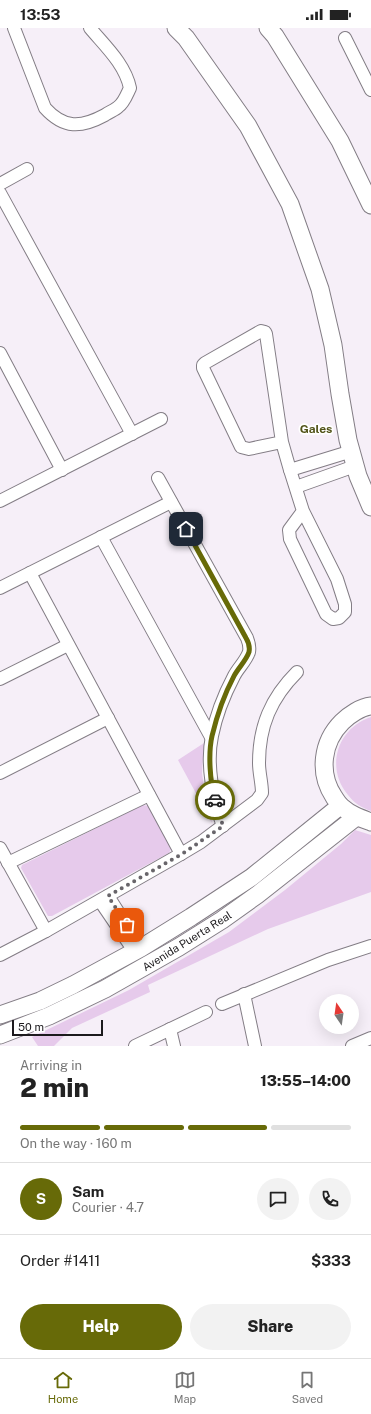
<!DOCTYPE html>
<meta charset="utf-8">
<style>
body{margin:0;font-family:"Public Sans",sans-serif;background:#f2f2f2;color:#222;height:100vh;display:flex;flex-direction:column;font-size:15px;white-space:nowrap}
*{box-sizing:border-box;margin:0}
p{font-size:13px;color:#767676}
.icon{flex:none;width:22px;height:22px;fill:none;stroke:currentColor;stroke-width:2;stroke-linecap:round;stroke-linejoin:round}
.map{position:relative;height:1018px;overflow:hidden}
.details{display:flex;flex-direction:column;background:#fff;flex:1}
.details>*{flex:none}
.needle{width:26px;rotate:347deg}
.controls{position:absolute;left:319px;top:966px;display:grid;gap:8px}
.controls a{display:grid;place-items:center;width:40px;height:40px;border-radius:50%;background:#fff;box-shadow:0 4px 16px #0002;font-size:20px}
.scale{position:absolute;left:12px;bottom:10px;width:91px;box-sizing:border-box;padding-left:4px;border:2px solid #1c1a1d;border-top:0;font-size:11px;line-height:14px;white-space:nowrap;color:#1c1a1d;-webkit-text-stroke:3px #fff;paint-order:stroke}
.pin{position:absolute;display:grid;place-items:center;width:34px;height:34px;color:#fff;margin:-17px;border-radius:8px;box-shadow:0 2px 6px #0006}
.courier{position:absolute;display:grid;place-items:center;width:40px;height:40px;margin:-20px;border:3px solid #676a08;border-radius:50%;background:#fff;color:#222;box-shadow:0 1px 5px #0007}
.head em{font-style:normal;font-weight:800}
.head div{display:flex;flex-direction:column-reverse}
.head{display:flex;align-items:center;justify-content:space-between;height:68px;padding:0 20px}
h1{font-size:26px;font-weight:800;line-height:30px}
.bar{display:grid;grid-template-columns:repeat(4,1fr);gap:6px 4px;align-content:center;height:48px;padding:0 20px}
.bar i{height:5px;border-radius:3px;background:#e0e0e0}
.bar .active{background:#676a08}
.bar p{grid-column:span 4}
.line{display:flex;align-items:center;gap:10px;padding:0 20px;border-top:1px solid #e0e0e0}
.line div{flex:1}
.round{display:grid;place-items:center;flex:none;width:42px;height:42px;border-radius:21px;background:#f2f2f2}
.action{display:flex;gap:8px;margin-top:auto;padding:8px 20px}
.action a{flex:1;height:46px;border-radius:24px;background:#676a08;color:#fff;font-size:16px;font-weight:800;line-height:46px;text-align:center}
.action a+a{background:#f2f2f2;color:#222}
.status{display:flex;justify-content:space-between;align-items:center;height:28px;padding:0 20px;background:#fff;direction:ltr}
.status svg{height:11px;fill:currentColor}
.dock{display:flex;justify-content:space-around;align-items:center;height:56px;border-top:1px solid #e0e0e0;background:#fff;font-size:11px;color:#767676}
.dock a{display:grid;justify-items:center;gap:2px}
.dock .active{color:#676a08}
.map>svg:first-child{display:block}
</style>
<div class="status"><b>13:53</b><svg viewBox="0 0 49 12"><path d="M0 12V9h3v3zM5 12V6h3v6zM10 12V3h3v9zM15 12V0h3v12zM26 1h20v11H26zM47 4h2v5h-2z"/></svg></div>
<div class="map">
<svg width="371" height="1018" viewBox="0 0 371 1018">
<rect width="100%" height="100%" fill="#f6eff8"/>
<g fill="#e6caeb">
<path d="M371 689V783C362 780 354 775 348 767 325 740 337 700 371 689Z"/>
<path d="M204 715 202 745 204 759 212 795 178 732Z"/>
<path d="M143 777 149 778 171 821 169 825 52 888H48L21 840 22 837Z"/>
<path d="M355 802 371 807V864L268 901 148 957 150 964 72 1000 54 1018H38L32 1009 129 962 229 904 285 862 341 816Z"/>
</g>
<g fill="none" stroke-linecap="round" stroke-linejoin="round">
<defs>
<g id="street">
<path d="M14 0 45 80C64 101 81 100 105 87 109 84 115 82 118 79 124 75 127 66 130 60 125 36 105 18 90 0"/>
<path d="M345 10 371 62"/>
<path d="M0 156 27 141"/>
<path d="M0 165 132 406"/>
<path d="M0 325 62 442"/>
<path d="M282 414 249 421 241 419 203 340V337L205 335 261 303 265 304 266 306 282 414 290 442 303 483 337 551 345 576V584L339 590 333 591 326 586 290 511 289 502 303 483"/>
<path d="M290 442 352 423"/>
<path d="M158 450 247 610C249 615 250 619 249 624 246 633 238 640 234 648 224 667 216 687 212 708 206 736 213 772 223 798"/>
<path d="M296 459 355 438"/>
<path d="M0 473 161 391"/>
<path d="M101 509 211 709"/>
<path d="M30 545 181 826"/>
<path d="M0 560 171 474"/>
<path d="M0 651 68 617"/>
<path d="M0 745 108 690"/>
<path d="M0 820 46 903"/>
<path d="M8 835 149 767"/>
<path d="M108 868 141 920"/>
<path d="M100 873 134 923"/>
<path d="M0 927 46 903 181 826 201 814 257 772 262 765C262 755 259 745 259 735 259 698 271 670 297 644"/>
<path d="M244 966 255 1018"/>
<path d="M222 976 328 932 371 918"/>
<path d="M170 1001 174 1018"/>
<path d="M135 1018 206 984"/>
<path d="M352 1018 371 1010"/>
</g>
<g id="secondary">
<path d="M176 0 186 10 248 98 290 176 320 261 333 317 340 366 348 412 358 448 371 479"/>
<path d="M268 0 275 8 340 113 371 177"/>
<path d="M371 678C361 679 349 687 342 694 322 714 318 745 334 769 336 772 338 776 342 779 351 787 360 790 371 794"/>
<path d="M0 987 40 973 73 957 141 920 191 889 252 849 340 778"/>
<path d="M0 1007 49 988 105 961 179 919 222 892 257 867 356 789"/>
</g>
</defs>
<use href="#street" stroke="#837d85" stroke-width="14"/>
<use href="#secondary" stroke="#837d85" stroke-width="19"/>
<use href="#street" stroke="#fff" stroke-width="12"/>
<use href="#secondary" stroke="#fff" stroke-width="17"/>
</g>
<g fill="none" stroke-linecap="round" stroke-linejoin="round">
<path stroke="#68656a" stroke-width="4" stroke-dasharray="0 7.2" d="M127 897 108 868 182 826 223 798 215 772"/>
<path stroke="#676a08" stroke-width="5" d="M186 501 246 610C249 615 250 619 249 624 246 633 238 640 234 648 224 667 217 687 212 708 208 726 210 754 215 772"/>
</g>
<g text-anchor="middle" stroke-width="3.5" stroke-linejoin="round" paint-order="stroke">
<g font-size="11" fill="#1c1a1d" stroke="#fff">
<text transform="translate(187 913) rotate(-32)" y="4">Avenida Puerta Real</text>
</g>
<g font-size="12" font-weight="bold" fill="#525419" stroke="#fff">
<text x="316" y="405">Gales</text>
</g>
</g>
</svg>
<div class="controls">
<a><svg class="needle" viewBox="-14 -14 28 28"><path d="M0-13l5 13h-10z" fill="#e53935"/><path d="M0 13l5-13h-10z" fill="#767676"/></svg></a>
</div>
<div class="scale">50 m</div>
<div class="pin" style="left:127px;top:897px;background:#ea580c"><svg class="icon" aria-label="bag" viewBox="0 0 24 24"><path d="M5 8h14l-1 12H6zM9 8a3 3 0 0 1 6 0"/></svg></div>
<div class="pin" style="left:186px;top:501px;background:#1f2937"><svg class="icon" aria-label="home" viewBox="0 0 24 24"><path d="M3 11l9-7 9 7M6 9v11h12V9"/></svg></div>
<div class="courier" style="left:215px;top:772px"><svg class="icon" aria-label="car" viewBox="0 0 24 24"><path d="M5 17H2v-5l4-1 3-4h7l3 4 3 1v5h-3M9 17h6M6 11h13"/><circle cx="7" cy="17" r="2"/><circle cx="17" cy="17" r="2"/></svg></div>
</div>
<section class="details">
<div class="head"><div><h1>2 min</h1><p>Arriving in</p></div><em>13:55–14:00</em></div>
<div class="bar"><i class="active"></i><i class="active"></i><i class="active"></i><i></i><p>On the way · 160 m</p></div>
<div class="line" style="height:72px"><b class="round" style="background:#676a08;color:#fff">S</b><div><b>Sam</b><p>Courier · 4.7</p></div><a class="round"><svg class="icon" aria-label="chat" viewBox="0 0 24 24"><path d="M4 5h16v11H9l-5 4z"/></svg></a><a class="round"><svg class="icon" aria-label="phone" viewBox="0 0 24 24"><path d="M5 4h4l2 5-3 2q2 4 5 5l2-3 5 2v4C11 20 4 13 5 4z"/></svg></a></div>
<div class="line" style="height:52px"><div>Order #1411</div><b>$333</b></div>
<div class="action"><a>Help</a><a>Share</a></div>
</section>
<nav class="dock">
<a class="active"><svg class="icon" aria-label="home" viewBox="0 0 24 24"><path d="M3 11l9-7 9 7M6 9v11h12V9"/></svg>Home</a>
<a><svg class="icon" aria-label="map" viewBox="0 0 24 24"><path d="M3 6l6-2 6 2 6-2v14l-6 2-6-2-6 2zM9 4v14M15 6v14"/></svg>Map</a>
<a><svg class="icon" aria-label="saved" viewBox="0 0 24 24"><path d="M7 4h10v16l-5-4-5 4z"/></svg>Saved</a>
</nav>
